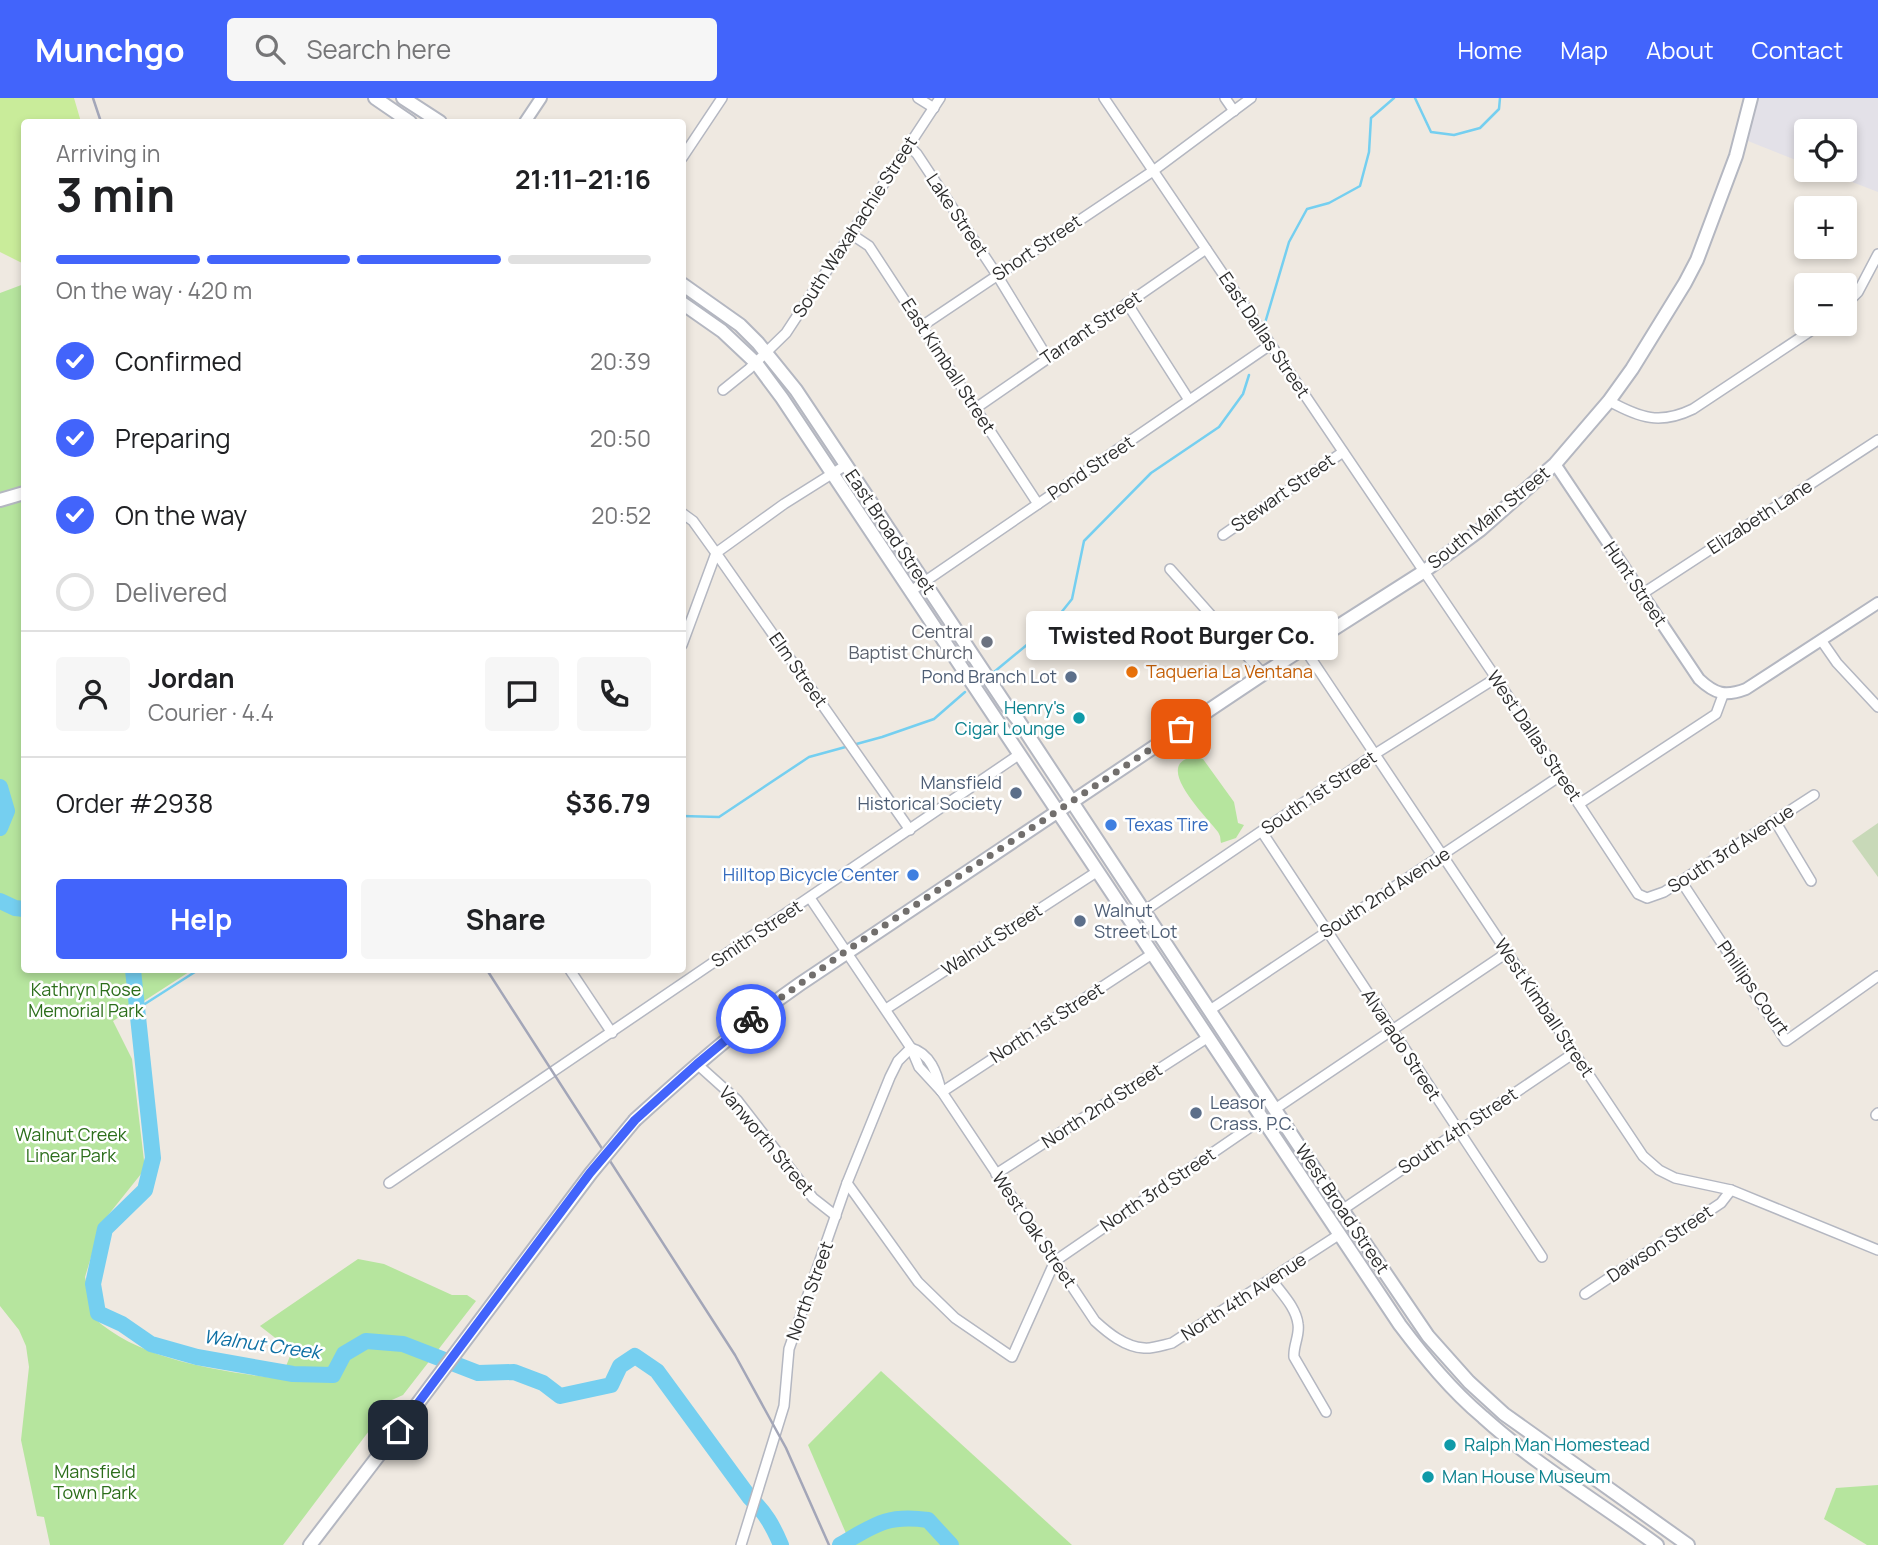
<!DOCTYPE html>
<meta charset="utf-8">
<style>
body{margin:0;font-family:Manrope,sans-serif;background:#f6f6f6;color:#202124;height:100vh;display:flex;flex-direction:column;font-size:26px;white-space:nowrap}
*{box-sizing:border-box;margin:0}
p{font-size:23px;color:#757577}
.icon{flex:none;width:38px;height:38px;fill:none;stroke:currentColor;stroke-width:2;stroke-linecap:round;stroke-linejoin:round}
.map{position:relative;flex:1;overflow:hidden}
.sheet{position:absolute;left:21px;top:21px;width:665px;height:854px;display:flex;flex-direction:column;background:#fff;border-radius:7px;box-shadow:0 4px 10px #0003}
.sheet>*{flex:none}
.fabs{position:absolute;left:1794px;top:21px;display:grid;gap:14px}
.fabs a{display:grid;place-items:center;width:63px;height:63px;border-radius:7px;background:#fff;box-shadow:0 4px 10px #0003;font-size:35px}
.pin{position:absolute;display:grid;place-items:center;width:60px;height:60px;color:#fff;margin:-30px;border-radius:14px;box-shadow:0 4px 10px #0006}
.courier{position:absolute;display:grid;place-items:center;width:70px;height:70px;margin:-35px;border:5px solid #4264fb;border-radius:50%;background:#fff;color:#222;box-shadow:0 2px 9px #0007}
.bubble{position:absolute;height:49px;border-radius:7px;background:#fff;box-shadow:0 4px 10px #0003;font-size:23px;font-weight:700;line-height:49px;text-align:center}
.head em{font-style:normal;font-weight:700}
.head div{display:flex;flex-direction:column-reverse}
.head{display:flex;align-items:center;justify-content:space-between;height:119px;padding:0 35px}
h1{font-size:46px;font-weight:700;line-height:52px}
.bar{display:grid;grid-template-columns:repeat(4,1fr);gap:10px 7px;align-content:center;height:84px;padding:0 35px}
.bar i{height:9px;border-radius:5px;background:#e0e0e0}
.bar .current{background:#4264fb}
.bar p{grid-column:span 4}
.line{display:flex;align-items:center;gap:18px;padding:0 35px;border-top:2px solid #e0e0e0}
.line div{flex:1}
.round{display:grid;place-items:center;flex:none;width:74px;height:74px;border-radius:7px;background:#f6f6f6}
ol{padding:0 35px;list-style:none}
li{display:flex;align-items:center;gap:21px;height:77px}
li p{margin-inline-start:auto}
li .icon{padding:7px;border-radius:50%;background:#4264fb;color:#fff;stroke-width:4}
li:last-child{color:#757577}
li i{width:38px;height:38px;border:4px solid #e0e0e0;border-radius:50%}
.cta{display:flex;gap:14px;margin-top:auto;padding:14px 35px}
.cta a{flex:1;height:80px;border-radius:7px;background:#4264fb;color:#fff;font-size:28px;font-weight:700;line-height:80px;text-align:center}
.cta a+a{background:#f6f6f6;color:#202124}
header{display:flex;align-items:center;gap:42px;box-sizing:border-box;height:98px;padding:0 35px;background:#4264fb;color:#fff}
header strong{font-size:33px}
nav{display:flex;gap:38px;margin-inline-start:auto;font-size:24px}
.search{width:490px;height:63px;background:#f6f6f6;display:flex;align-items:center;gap:18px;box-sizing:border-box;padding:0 24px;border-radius:7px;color:#757577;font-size:26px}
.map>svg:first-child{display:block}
</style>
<header>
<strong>Munchgo</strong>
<div class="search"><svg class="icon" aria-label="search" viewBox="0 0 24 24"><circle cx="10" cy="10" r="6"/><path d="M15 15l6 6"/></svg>Search here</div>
<nav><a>Home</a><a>Map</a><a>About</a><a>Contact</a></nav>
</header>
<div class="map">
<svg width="1878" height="1447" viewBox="0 0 1878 1447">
<rect width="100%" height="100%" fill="#efe9e1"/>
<path fill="#e3e1e8" d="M1758 0H1878V94L1821 72H1844V33H1806V66L1748 43Z"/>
<g fill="#b6e59e">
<path d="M24 186V872H192L113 923 132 961 145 1071 101 1126 85 1179 94 1220C141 1263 220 1273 281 1281L292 1253 260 1228 358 1161 384 1166 452 1197H467L476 1203 403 1297 374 1310 384 1313 283 1447H50L44 1419 37 1418 21 1342 29 1269 26 1248 19 1232 0 1208V195Z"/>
<path d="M1196 659 1203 661 1234 704 1238 725 1244 727 1236 740 1221 745C1220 740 1221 739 1218 734 1209 721 1148 663 1196 659Z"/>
<path d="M881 1273 1072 1447H851L808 1347Z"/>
<path d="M1878 1387V1447H1867L1824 1421 1836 1390Z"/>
</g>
<path fill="#c8d9b8" d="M1878 725V779L1852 743Z"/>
<path fill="#c9ec9a" d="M0 0H74L81 24H24V166L0 154Z"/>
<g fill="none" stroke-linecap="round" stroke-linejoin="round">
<g stroke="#75cff0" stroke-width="2.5">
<path d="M1415 0 1431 34 1454 37 1480 30 1499 11 1500 0"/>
<path d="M1265 225 1289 144 1307 111 1329 105 1360 88 1369 54 1371 20 1394 0"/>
<path d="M994 574 1052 526 1072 501 1084 443 1151 375 1219 329 1243 296 1249 277"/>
<path d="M682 718 719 719 809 659 882 639 934 621 965 594"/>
<path d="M137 911 198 872"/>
</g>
<g stroke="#75cff0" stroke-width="16">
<path d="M0 689 7 713 0 730"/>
<path d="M0 803 15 810 24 811"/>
<path d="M133 872 153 1060 145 1092 105 1131 93 1186 98 1215 122 1226 151 1246 197 1259 293 1276 333 1277 344 1256 366 1243 403 1246 478 1275 514 1274 543 1285 560 1298 611 1287 620 1268 635 1258 657 1273 750 1400C765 1414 773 1428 781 1447"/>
<path d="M840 1447C874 1427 887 1416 928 1422L951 1447"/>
</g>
<defs>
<g id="minor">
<path d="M918 0 934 10"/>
<path d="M1104 0 1492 574 1638 796 1647 800 1664 794 1814 697"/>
<path d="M1225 0 1234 13"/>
<path d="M909 48 917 56 997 177 1047 259"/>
<path d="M682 60 722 0"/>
<path d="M851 136 869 148 1038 406"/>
<path d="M1127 205 1189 302"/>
<path d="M1844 208 1858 194 1878 156"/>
<path d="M922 228 1153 73 1251 0"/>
<path d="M723 292 749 271 786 235 940 0"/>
<path d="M1609 303C1640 320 1660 327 1693 311L1821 226"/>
<path d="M976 310 1206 151"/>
<path d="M682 415 693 423 716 455 910 732"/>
<path d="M1223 437 1343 354"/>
<path d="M1170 471 1263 576"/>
<path d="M911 493 1270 247"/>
<path d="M1642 496 1878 342"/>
<path d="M1821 542 1837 565 1878 609"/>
<path d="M682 547 716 455 784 406 846 367"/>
<path d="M1304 550 1643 1058 1659 1072 1675 1080 1731 1092 1878 1152"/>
<path d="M1579 706 1716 616 1723 597"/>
<path d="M1775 723 1811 783"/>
<path d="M1262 734 1542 1159"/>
<path d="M1681 783 1786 943 1878 878"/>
<path d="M810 800 911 950 919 969 942 994 1095 1223C1108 1235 1125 1249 1144 1250 1152 1251 1163 1247 1172 1245L1340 1136"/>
<path d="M1144 813 1375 656 1496 580"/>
<path d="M570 872 612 935"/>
<path d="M886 911 1098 773"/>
<path d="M1210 912 1560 678"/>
<path d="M911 950C930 955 937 975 941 993"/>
<path d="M697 966 737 1002 813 1100 836 1118"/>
<path d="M942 994 1152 856"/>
<path d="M1275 1011 1508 854"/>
<path d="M1876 1017 1878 1015"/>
<path d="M996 1076 1207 940"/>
<path d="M389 1085 1020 656"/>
<path d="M847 1085 918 1184 955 1220 1012 1259 1055 1163 1262 1021"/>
<path d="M1342 1112 1574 955"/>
<path d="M1272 1182C1281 1195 1296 1209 1298 1226 1300 1237 1293 1248 1294 1259L1326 1314"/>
<path d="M1585 1196 1721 1105 1731 1092"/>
<path d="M741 1447 784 1308 789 1251 847 1085 890 979 898 963 911 950"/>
</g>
<g id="tertiary">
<path d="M525 24 541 0"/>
<path d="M1555 366 1699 581C1715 596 1725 599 1746 591L1878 505"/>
</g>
<g id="secondary">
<path d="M375 0 410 24"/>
<path d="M403 0 440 24"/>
<path d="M682 186 740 227 758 245 796 292 1006 607 1018 622 1301 1051 1428 1238 1469 1284 1504 1316 1688 1447"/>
<path d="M682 205 722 233 756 265 782 300 1400 1227C1425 1260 1451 1292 1483 1319 1536 1367 1600 1405 1657 1447"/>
<path d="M0 402 24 395"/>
<path d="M635 1022C688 974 741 927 800 886L1263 576 1423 474 1480 432 1555 366 1609 303 1632 271 1685 185 1697 162 1736 58 1751 0"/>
<path d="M310 1447 382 1353"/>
</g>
</defs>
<use href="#minor" stroke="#b4b7c1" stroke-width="12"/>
<use href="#tertiary" stroke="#b4b7c1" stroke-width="14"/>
<use href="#secondary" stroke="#b4b7c1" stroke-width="16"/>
<use href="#minor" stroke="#fff" stroke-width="9"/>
<use href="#tertiary" stroke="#fff" stroke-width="10"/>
<use href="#secondary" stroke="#fff" stroke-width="12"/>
<g stroke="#a3a6b8" stroke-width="2.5">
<path d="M93 0 101 24"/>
<path d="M487 872 735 1257 786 1350 829 1447"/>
</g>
<defs>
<path id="secondary-bridge" d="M382 1353 591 1075 635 1022"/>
</defs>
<use href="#secondary-bridge" stroke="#b4b7c1" stroke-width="16" stroke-linecap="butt"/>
<use href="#secondary-bridge" stroke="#fff" stroke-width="12"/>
</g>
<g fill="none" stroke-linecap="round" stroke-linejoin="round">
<path stroke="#726f6d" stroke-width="7" stroke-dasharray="0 12.6" d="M751 921 846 853 1181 631"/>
<path stroke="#4264fb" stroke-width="9" d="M398 1332 590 1075 635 1022 697 966 751 921"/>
</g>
<circle fill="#6b7280" stroke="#fff" stroke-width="2.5" cx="987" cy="544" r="7"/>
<circle fill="#e8710a" stroke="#fff" stroke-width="2.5" cx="1132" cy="574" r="7"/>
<g fill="#5c6f8a" stroke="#fff" stroke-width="2.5">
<circle cx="1071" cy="579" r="7"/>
<circle cx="1016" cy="695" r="7"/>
<circle cx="1080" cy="823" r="7"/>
<circle cx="1196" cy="1015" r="7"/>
</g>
<g fill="#0f9aa8" stroke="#fff" stroke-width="2.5">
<circle cx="1079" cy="620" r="7"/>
<circle cx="1450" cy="1347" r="7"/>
<circle cx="1428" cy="1379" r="7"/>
</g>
<g fill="#3f7fe0" stroke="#fff" stroke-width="2.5">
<circle cx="1111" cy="727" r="7"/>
<circle cx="913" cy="777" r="7"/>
</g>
<g text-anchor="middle" stroke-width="5" stroke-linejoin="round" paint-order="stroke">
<g font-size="18" fill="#2e2e2e" stroke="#fff">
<text transform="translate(957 117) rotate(56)" y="6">Lake Street</text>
<text transform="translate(855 129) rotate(-57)" y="6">South Waxahachie Street</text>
<text transform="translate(1037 150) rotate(-34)" y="6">Short Street</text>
<text transform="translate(1091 230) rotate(-34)" y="6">Tarrant Street</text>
<text transform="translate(1264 237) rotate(56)" y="6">East Dallas Street</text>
<text transform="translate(948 268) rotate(57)" y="6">East Kimball Street</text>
<text transform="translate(1091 370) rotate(-34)" y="6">Pond Street</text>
<text transform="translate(1283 395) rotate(-35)" y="6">Stewart Street</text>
<text transform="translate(1760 419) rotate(-33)" y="6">Elizabeth Lane</text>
<text transform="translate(1489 420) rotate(-39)" y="6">South Main Street</text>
<text transform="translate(890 434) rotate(56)" y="6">East Broad Street</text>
<text transform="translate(1635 486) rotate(56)" y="6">Hunt Street</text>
<text transform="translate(798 572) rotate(55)" y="6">Elm Street</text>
<text transform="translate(1534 638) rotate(56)" y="6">West Dallas Street</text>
<text transform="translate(1319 695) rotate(-34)" y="6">South 1st Street</text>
<text transform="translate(1731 751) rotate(-33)" y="6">South 3rd Avenue</text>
<text transform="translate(1385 795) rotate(-33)" y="6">South 2nd Avenue</text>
<text transform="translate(757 836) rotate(-34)" y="6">Smith Street</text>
<text transform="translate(992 842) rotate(-33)" y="6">Walnut Street</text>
<text transform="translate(1753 890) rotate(55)" y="6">Phillips Court</text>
<text transform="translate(1544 910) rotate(56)" y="6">West Kimball Street</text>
<text transform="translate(1047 925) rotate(-33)" y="6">North 1st Street</text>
<text transform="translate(1401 947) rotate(57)" y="6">Alvarado Street</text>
<text transform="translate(1102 1008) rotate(-33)" y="6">North 2nd Street</text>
<text transform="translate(1458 1033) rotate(-34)" y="6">South 4th Street</text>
<text transform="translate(766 1043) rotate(50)" y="6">Vanworth Street</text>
<text transform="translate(1158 1092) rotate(-34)" y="6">North 3rd Street</text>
<text transform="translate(1342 1111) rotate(56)" y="6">West Broad Street</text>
<text transform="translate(1034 1132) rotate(56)" y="6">West Oak Street</text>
<text transform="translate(1660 1146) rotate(-34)" y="6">Dawson Street</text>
<text transform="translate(810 1193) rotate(-70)" y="6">North Street</text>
<text transform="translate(1244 1199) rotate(-33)" y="6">North 4th Avenue</text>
</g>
<g font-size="18" fill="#5b616d" stroke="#fff" text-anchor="end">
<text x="973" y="540">Central<tspan x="973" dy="21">Baptist Church</tspan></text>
</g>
<g font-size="18" fill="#c56008" stroke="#fff" text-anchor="start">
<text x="1146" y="580">Taqueria La Ventana</text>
</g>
<g font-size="18" fill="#4e5e75" stroke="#fff" text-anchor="end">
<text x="1057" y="585">Pond Branch Lot</text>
<text x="1002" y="691">Mansfield<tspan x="1002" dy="21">Historical Society</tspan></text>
<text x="1094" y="819" text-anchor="start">Walnut<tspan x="1094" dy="21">Street Lot</tspan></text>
<text x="1210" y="1011" text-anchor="start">Leasor<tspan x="1210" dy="21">Crass, P.C.</tspan></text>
</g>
<g font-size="18" fill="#0d838f" stroke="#fff" text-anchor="start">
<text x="1065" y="616" text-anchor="end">Henry's<tspan x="1065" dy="21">Cigar Lounge</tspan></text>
<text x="1464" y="1353">Ralph Man Homestead</text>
<text x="1442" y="1385">Man House Museum</text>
</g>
<g font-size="18" fill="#366cbe" stroke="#fff" text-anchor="start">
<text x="1125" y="733">Texas Tire</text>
<text x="899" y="783" text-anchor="end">Hilltop Bicycle Center</text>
</g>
<g font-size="18" fill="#2c6e1b" stroke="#fff">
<text x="86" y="898">Kathryn Rose<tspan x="86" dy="21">Memorial Park</tspan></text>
<text x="71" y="1043">Walnut Creek<tspan x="71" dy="21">Linear Park</tspan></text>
<text x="95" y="1380">Mansfield<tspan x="95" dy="21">Town Park</tspan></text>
</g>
<g font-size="19" font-style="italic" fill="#0d6fa3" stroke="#fff">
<text transform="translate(262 1246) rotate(8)" y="7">Walnut Creek</text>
</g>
</g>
</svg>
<div class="fabs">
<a><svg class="icon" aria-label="locate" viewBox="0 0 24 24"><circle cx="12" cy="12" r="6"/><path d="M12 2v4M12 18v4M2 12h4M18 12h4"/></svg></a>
<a>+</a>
<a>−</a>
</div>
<div class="pin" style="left:1181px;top:631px;background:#ea580c"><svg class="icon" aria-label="bag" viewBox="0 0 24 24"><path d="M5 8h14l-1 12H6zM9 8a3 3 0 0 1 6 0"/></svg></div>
<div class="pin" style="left:398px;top:1332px;background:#1f2937"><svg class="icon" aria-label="home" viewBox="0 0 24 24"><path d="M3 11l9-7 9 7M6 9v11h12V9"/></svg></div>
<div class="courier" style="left:751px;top:921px"><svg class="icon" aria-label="bike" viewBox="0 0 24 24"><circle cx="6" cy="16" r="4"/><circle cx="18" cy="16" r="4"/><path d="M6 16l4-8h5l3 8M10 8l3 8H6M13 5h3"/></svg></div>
<div class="bubble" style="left:1026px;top:513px;width:312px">Twisted Root Burger Co.</div>
<section class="sheet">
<div class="head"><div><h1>3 min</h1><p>Arriving in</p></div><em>21:11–21:16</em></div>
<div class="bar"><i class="current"></i><i class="current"></i><i class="current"></i><i></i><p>On the way · 420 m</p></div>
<ol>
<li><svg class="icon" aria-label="check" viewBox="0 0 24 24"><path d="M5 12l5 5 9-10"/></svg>Confirmed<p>20:39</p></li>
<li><svg class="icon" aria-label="check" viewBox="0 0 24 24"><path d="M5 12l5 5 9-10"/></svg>Preparing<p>20:50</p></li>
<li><svg class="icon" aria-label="check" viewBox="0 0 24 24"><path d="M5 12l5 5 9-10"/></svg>On the way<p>20:52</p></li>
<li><i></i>Delivered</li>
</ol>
<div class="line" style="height:126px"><a class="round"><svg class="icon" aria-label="person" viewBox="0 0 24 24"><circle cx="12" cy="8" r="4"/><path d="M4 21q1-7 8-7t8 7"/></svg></a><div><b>Jordan</b><p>Courier · 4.4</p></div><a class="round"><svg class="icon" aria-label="chat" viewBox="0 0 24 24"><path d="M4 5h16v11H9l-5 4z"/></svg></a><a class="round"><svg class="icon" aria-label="phone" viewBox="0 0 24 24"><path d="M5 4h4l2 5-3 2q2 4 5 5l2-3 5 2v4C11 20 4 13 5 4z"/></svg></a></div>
<div class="line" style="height:91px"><div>Order #2938</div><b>$36.79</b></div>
<div class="cta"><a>Help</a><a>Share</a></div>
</section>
</div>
